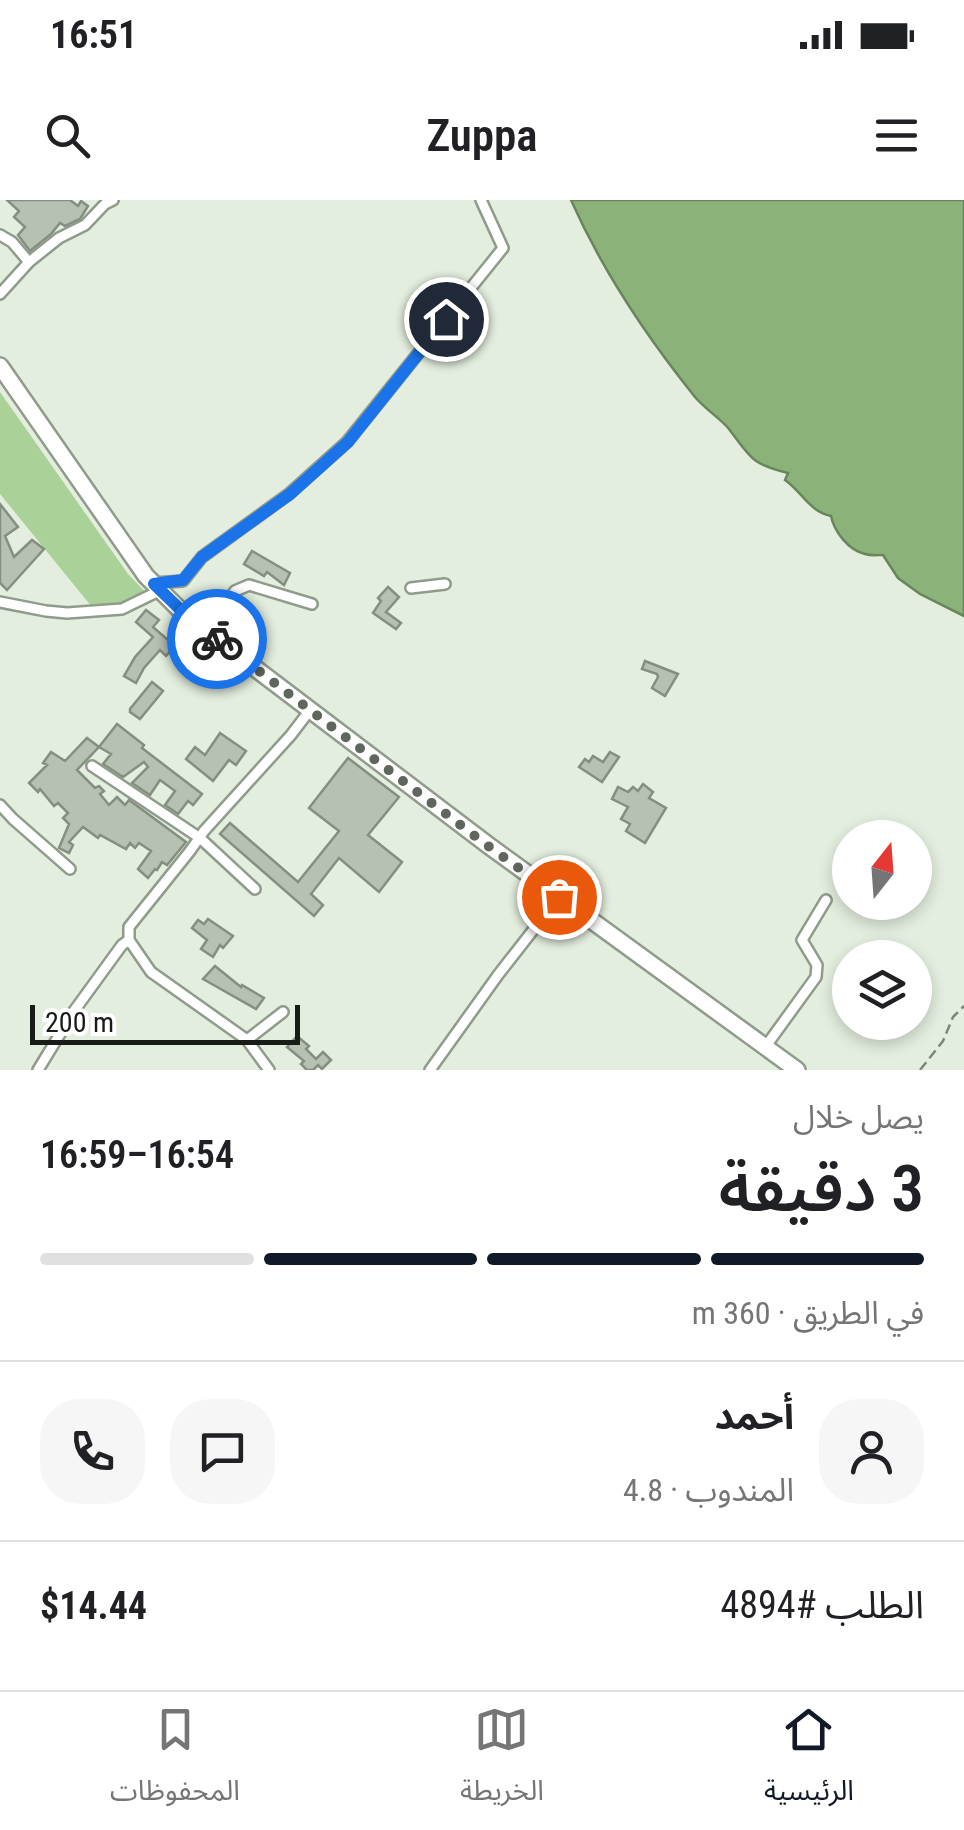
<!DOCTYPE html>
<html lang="ar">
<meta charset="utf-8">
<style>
body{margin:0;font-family:"Roboto Condensed","Noto Sans Arabic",sans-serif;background:#f6f6f6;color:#202124;direction:rtl;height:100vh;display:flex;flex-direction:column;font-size:38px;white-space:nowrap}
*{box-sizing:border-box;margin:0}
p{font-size:32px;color:#757577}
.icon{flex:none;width:55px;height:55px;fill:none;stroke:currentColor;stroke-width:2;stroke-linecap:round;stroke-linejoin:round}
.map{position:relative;height:870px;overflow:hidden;direction:ltr}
.details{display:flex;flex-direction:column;background:#fff;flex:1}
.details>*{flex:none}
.needle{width:65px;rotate:17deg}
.buttons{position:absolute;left:832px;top:620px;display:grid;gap:20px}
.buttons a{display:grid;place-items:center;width:100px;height:100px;border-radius:50%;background:#fff;box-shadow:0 5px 15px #0003;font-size:50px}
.scale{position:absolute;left:30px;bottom:25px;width:270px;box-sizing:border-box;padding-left:10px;border:5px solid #181c17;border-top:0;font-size:28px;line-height:35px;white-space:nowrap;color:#181c17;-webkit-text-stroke:8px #fff;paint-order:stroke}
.pin{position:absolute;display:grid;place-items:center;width:85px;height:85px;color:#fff;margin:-42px;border:5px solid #fff;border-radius:50%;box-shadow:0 2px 10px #0007}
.courier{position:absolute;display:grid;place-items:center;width:100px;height:100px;margin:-50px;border:8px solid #1a73e8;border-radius:50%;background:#fff;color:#222;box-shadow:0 2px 12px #0007}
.overview em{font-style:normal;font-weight:600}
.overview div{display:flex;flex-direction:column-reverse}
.overview{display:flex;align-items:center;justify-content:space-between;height:170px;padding:0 40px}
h1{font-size:65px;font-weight:600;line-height:75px}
.bar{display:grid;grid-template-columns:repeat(4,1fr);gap:15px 10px;align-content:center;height:120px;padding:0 40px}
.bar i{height:12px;border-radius:8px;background:#e0e0e0}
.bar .active{background:#111827}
.bar p{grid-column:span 4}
.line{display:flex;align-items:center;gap:25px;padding:0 40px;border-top:2px solid #e0e0e0}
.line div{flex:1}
.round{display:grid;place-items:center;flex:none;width:105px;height:105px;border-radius:40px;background:#f6f6f6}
.status{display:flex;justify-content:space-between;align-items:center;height:70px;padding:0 50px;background:#fff;direction:ltr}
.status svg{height:28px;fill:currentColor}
header{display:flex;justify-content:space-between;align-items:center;height:130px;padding:0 40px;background:#fff;font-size:45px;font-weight:600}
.menu{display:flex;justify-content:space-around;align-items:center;height:140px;border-top:2px solid #e0e0e0;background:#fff;font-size:28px;color:#757577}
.menu a{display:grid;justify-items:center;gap:5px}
.menu .active{color:#111827}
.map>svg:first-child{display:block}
</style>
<div class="status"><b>16:51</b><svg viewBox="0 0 49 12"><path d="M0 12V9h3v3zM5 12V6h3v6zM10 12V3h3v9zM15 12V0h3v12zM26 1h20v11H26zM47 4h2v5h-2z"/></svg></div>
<header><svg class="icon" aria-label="menu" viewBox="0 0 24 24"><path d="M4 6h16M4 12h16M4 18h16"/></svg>Zuppa<svg class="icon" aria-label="search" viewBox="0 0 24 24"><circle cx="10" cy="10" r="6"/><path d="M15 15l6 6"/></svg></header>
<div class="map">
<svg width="964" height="870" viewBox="0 0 964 870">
<rect width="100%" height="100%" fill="#e3eede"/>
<path fill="#aad298" d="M0 192 128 374 150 397 128 406 92 407 0 294Z"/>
<path fill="#8ab279" stroke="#68855c" stroke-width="2.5" d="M571 0H964V416L920 394 898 378 883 355C877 355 871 356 865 354 848 350 834 331 831 316 810 312 802 292 785 280L788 273C751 264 751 258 729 229 721 219 705 209 695 197 646 136 603 72 571 0Z"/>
<g fill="#b7c1b2" stroke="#858f81" stroke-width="2.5">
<path d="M7 0H70L78 6 81 1 88 6 80 19 65 26 60 23 51 34 30 51 18 35 25 27 14 17 19 11Z"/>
<path d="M0 304 18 327 5 336 14 357 32 340 44 349 7 390 0 383Z"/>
<path d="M252 351 290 373 284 385 267 372 264 376 244 364Z"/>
<path d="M388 387 399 397 386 412 401 423 396 429 373 413 381 401 378 398Z"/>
<path d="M146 410 159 420 153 427 175 446 166 456 160 450 144 468 136 483 124 476 135 457 153 437 136 422Z"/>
<path d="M645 461 678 474 665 496 652 488 658 477 657 474 642 469Z"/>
<path d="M152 482 163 491 140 519 130 512V509Z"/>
<path d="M117 524 144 545 142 548 202 594 193 605 188 601 178 614 165 605 175 591 160 580 150 595 132 583 148 567 144 562 123 577 103 564 111 554 99 547 77 570 95 588 99 586 104 591 100 594 109 605 117 597 125 605 129 600 186 642 167 665 162 662 157 670 155 669 148 678 138 669 151 651 139 643 135 648 130 643 126 649 100 635 98 638 83 627 69 642 73 645 69 653 59 648 69 624 63 618 68 613 58 603 54 606 40 589 38 592 29 583 47 565 43 563 51 552 65 561 87 538 99 547Z"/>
<path d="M220 533 246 551 236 565 229 560 213 581 186 559 195 547 205 555Z"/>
<path d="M610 552 619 557 602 582 579 567 585 559 589 562 593 556 603 562Z"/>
<path d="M348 558 399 597 368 635 402 662 379 692 339 658 311 694 323 705 314 716 220 634 230 623 298 682 339 631 309 608Z"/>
<path d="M643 584 653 592 649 598 666 608 645 643 626 631 630 624 621 619 628 607 612 599 618 587 628 592 633 587 638 591Z"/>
<path d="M208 719 233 736 223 748 220 745 213 757 201 749 207 740 192 728 198 720 204 724Z"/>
<path d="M215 766 241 787 242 785 264 798 256 809 203 779Z"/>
<path d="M297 836 309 846 306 849 316 859 323 852 331 860 322 869 318 865 313 870H307L301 864 304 861 287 847Z"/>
</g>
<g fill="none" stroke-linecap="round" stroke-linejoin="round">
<defs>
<g id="minor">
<path d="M0 35 12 42 29 62"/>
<path d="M0 94 29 62 59 38 85 25 105 4 113 0"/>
<path d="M154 383 183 381 202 357 289 294 347 242 503 48 481 0"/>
<path d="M411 388 445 384"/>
<path d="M0 402 46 411 67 413 122 409 161 390"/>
<path d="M206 431 235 391 249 385 312 404"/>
<path d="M92 566 200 638 255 689"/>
<path d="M0 605 13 619 70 669"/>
<path d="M129 740 151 772 247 840 269 870"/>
<path d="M247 840 283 812"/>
<path d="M766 846 816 777 817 765 802 740 826 700"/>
<path d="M38 870 74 811 122 745 129 740V727L190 651 204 631 291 535 310 510"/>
<path d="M430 870 498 775 559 697"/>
</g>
<path id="primary" d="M0 166 146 376 185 415 488 645 797 870"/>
</defs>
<use href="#minor" stroke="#909b8c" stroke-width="14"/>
<use href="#primary" stroke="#909b8c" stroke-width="20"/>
<path stroke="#7e867b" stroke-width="2.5" stroke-dasharray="10 5" stroke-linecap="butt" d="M920 870 943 841 953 817 964 806"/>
<use href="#minor" stroke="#fff" stroke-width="9"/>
<use href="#primary" stroke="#fff" stroke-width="15"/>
</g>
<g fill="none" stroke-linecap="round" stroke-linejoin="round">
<path stroke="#5f665d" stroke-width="10" stroke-dasharray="0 18" d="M217 439 488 646 559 697"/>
<path stroke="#1a73e8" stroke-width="12" d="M217 439 185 414 154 384 183 380 202 357 290 294 348 242 446 119"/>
</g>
</svg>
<div class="buttons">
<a><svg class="needle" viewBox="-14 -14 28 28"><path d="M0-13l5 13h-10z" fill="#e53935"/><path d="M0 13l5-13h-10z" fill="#757577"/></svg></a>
<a><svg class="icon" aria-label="layers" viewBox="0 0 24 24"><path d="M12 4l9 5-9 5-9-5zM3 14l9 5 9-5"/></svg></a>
</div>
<div class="scale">200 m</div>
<div class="pin" style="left:559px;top:697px;background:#ea580c"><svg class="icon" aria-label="bag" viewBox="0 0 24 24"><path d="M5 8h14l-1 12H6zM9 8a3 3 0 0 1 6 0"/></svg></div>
<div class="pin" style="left:446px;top:119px;background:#1f2937"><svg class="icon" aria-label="home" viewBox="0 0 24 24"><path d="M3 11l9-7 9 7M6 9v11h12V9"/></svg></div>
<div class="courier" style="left:217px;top:439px"><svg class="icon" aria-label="bike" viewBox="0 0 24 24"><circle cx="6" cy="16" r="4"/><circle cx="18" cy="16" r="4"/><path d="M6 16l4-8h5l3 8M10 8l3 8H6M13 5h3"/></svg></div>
</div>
<section class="details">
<div class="overview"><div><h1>3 دقيقة</h1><p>يصل خلال</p></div><em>16:54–16:59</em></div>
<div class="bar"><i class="active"></i><i class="active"></i><i class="active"></i><i></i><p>في الطريق · 360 m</p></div>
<div class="line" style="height:180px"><a class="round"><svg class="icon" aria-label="person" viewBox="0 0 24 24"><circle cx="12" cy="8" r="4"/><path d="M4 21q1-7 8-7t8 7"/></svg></a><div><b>أحمد</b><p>المندوب · 4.8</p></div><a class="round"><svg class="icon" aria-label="chat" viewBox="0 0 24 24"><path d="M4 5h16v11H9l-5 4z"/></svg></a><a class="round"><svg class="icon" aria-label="phone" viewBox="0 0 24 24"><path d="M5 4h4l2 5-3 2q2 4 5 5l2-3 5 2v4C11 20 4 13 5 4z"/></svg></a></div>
<div class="line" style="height:130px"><div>الطلب #4894</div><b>$14.44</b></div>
</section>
<nav class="menu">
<a class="active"><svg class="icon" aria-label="home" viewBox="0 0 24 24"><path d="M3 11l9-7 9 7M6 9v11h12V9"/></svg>الرئيسية</a>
<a><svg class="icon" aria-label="map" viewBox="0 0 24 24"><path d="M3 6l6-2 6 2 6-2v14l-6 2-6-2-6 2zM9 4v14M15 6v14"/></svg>الخريطة</a>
<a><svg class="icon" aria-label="saved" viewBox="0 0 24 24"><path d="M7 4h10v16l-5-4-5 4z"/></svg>المحفوظات</a>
</nav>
